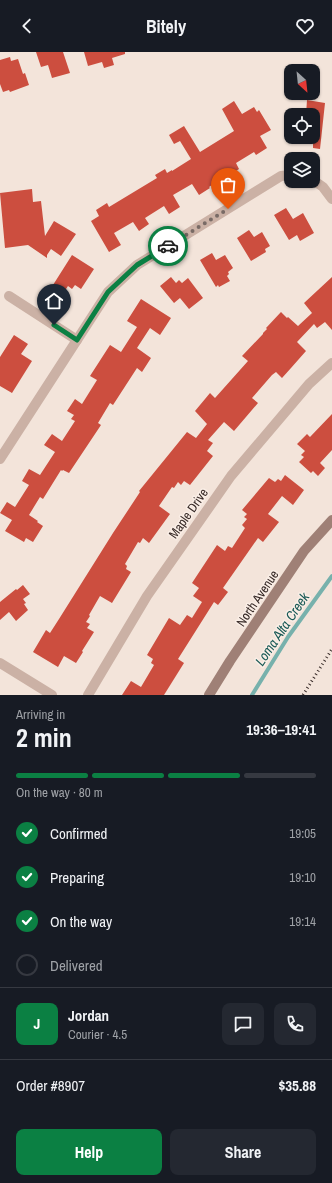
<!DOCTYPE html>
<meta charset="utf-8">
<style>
body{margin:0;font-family:"Archivo Narrow",sans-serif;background:#242831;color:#f1f3f6;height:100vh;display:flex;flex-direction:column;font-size:15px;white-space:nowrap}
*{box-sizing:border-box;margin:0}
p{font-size:13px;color:#9ea1a6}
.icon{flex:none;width:22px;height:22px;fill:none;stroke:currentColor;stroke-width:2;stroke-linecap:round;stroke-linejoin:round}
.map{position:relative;height:643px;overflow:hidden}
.panel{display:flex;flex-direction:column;background:#171b24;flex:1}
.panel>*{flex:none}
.needle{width:26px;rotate:153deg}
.controls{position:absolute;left:284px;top:12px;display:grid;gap:8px}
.controls a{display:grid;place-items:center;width:36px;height:36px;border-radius:8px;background:#171b24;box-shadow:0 1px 3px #0004;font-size:20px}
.pin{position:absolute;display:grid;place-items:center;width:34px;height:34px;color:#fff;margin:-41px -17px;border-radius:50% 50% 50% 0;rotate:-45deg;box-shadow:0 0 4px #0007}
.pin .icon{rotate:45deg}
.courier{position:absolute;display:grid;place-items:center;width:40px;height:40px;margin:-20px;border:3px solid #0b8043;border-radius:50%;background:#fff;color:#222;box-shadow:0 1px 5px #0007}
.head em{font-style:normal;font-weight:800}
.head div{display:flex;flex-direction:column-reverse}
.head{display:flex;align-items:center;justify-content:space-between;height:68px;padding:0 16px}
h1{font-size:26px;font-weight:800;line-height:30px}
.bar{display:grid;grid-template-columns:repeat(4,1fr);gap:6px 4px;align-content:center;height:48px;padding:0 16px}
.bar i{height:5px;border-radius:3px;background:#363941}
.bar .selected{background:#0b8043}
.bar p{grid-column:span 4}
.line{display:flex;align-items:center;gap:10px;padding:0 16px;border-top:1px solid #363941}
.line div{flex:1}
.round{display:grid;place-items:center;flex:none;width:42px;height:42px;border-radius:8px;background:#242831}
ol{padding:0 16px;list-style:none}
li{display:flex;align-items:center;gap:12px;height:44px}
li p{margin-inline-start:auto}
li .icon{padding:4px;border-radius:50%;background:#0b8043;color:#fff;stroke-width:4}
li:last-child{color:#9ea1a6}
li i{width:22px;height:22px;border:2px solid #363941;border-radius:50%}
.primary-button{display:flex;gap:8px;margin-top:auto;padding:8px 16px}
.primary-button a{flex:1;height:46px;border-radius:8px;background:#0b8043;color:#fff;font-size:16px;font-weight:800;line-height:46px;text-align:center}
.primary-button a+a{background:#242831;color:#f1f3f6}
header{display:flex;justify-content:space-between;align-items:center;height:52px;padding:0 16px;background:#171b24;font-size:18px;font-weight:800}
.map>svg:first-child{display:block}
</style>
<header><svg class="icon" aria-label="back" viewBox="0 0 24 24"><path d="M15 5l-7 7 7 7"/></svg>Bitely<svg class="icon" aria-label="heart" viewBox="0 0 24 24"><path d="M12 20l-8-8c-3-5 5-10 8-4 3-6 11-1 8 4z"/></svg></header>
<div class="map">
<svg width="332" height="643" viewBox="0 0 332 643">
<rect width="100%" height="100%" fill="#f3e4da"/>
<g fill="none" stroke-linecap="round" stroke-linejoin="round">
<path stroke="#77b1ac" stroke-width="4" d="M252 643 288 585 332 524"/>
</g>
<g fill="#cc4e3f">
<path d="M36 0H63L70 21 52 26 48 13 41 15Z"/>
<path d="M84 0H125V2L112 6 114 13 104 16 102 10 88 14Z"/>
<path d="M10 5 11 9 18 7 23 22 25 21 29 33 10 40 9 38 3 40 0 32V8Z"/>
<path d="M307 48 325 51 320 97 313 96V63H306Z"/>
<path d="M234 49 242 62 254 55 257 60 259 58 271 78 260 84 267 96 256 103 254 100 236 111 239 117 228 124 227 123 209 135 210 136 199 143 192 132 173 143 180 155 169 162 164 154 145 166 149 172 139 179 133 170 114 181 121 193 109 200 91 169 99 164 96 158 107 151 109 155 157 126 155 123 165 117 167 121 172 118V119L191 107 180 89 174 92 169 83 184 74 200 100 234 79 222 57Z"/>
<path d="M32 137 33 150 41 149 45 184 54 169 76 182 61 204 51 197 47 203V206L28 193 5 196 0 141Z"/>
<path d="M286 156 293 167 303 161 314 181 300 189 297 183 289 188 274 163Z"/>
<path d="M249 178 254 185 262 180 270 194 265 197 266 200 251 209 237 186Z"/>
<path d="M212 201 216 208 225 203 233 216 228 220 229 222 227 224 230 229 219 235 218 233 216 235 200 208Z"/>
<path d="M72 203 94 217 81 237 75 233 72 237 68 234 64 240 53 233Z"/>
<path d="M171 225 176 231 179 228 182 231 188 226 203 246 189 257 180 246 174 251 160 234Z"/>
<path d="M332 225V278L325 270 317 276 314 272 297 290 306 299 291 316 282 326 276 320 272 323 252 346 258 351 234 379 224 370 208 388 213 391 207 399 213 404 190 433 184 429 181 433 178 430 174 436 172 435 159 454 170 462 149 491 143 486 140 491 138 490 125 512 127 514 126 517 131 520 112 551 100 544 89 563 90 564 86 570 90 572 87 576 94 580 82 599 83 600 76 611 64 604 58 615 33 600 46 578 50 581 59 567 113 481 140 440 139 439 187 380 196 386 207 372 195 359 210 341 215 346 248 309 242 304 263 282V281L267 277 266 276 281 260 287 266 288 265 298 274 312 261 304 251Z"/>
<path d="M141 247 171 266 160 283 150 276 137 296 151 306 142 320 137 316 113 353 110 351 98 371 101 373 69 421 63 418 62 419 61 418 43 447 40 445 29 463 38 469 37 470 43 474 33 490 26 486 24 490 5 479 12 468 0 461 7 450 15 455 29 433 22 429 29 417 40 423 55 400 44 393 52 382 62 389 75 369 71 367 74 363 67 359 75 347 82 352 97 328 90 324 110 293 121 300 137 275 127 269Z"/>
<path d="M14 283 28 292 21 302 32 309 12 341 0 334V305Z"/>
<path d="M332 362V398L320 411 325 416 318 424 313 419 311 421 299 410 304 405 301 403 305 399 297 392 307 382 310 385Z"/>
<path d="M285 423 304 438 293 453 282 444 268 462 279 470 263 490 258 486 223 536 228 540 218 553 214 550 178 607 184 611 164 643H122L131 629 141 635 154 613 151 611 153 607 147 603 169 566 180 573 187 563 192 566 202 550 193 544 199 536 192 531 217 493 225 499 228 494 232 496 245 476 242 473 247 467 244 465 247 462 242 458 269 426 275 430 278 427 281 429Z"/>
<path d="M23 533 30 542 23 547 26 551 24 552 28 558 16 569 9 560 0 568V550L16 537 17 538Z"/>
</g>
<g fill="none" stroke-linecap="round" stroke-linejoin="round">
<g stroke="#cbb1a5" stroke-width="10">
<path d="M313 128 323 135 332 147"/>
<path d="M9 244 77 288"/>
<path d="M0 407 108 240 137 213 281 124 291 123"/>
<path d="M88 643 147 544 231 424 309 332 332 311"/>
</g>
<path stroke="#cbb1a5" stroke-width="10" d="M0 611 52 643"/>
<path stroke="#9f8076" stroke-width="10" d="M209 643 230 609 304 499 332 468"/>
<path stroke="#372a27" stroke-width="3" stroke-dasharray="1 3" stroke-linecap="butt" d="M303 643 332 597"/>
</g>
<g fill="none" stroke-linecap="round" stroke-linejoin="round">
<path stroke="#796b66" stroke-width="4" stroke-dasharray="0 7.2" d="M168 194 228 157"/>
<path stroke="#0b8043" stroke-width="5" d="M54 273 77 288 108 240 137 213 168 194"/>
</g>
<g text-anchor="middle" stroke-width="3" stroke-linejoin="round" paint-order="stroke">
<g font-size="13" fill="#372a27" stroke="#faeee6">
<text transform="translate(188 461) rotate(-55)" y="5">Maple Drive</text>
<text transform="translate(257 546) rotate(-56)" y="5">North Avenue</text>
</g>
<g font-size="14" font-style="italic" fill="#1a5a56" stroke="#faeee6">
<text transform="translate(282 577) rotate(-56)" y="5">Loma Alta Creek</text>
</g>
</g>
</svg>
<div class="controls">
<a><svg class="needle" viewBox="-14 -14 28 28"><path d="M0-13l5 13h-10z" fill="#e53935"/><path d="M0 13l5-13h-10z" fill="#9ea1a6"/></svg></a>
<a><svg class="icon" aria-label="locate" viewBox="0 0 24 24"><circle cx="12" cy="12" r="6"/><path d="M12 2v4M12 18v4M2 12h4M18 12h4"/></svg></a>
<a><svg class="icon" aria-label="layers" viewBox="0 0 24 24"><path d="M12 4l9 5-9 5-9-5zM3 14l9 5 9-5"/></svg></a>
</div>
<div class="pin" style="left:228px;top:157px;background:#ea580c"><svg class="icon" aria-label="bag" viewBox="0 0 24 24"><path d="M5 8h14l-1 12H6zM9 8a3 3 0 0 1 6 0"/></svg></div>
<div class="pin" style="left:54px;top:273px;background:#1f2937"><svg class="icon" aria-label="home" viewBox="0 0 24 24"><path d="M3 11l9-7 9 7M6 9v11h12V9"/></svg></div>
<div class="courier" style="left:168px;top:194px"><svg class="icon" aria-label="car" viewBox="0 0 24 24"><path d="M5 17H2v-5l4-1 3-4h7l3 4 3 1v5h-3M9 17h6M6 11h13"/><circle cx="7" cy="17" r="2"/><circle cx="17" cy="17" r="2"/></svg></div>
</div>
<section class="panel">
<div class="head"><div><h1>2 min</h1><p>Arriving in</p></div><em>19:36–19:41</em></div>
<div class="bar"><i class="selected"></i><i class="selected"></i><i class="selected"></i><i></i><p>On the way · 80 m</p></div>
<ol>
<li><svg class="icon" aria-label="check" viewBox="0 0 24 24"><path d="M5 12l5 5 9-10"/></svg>Confirmed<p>19:05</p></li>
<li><svg class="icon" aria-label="check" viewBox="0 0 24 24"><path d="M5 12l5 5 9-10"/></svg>Preparing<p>19:10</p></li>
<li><svg class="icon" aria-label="check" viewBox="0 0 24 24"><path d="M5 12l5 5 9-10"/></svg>On the way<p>19:14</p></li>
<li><i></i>Delivered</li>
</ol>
<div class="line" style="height:72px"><b class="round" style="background:#0b8043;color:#fff">J</b><div><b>Jordan</b><p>Courier · 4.5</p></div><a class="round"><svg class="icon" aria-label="chat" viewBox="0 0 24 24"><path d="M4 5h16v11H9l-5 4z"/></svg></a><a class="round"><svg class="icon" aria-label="phone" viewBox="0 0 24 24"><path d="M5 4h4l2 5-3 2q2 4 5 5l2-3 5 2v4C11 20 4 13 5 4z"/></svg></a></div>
<div class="line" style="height:52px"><div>Order #8907</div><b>$35.88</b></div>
<div class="primary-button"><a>Help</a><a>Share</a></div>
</section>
